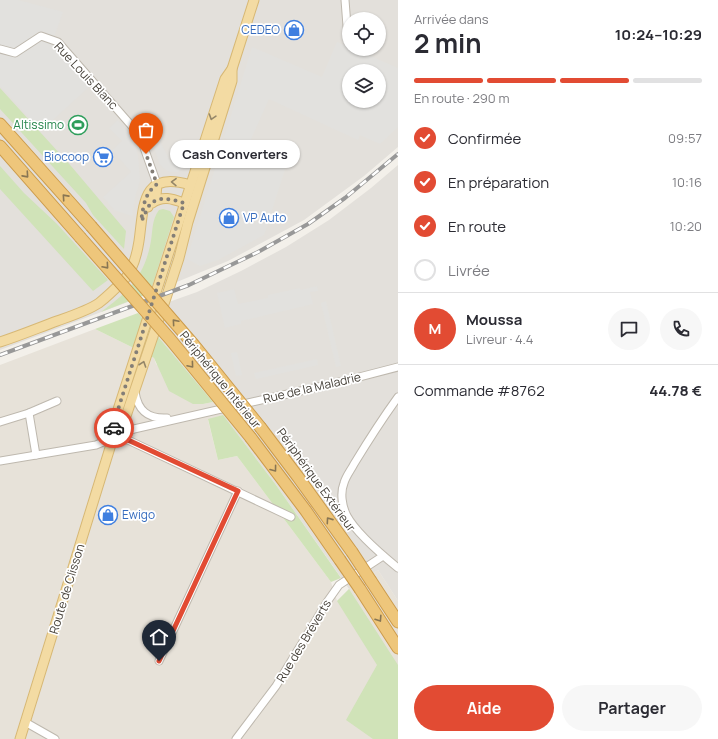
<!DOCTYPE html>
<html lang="fr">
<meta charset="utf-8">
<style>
body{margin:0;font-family:Manrope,sans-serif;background:#f7f7f7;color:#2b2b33;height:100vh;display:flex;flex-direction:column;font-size:15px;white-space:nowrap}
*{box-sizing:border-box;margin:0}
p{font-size:13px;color:#7c7c81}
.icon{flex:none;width:22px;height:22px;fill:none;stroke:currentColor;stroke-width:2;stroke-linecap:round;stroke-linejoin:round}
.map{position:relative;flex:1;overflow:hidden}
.side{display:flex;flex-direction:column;background:#fff;width:320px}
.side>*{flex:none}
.buttons{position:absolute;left:342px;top:12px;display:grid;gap:8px}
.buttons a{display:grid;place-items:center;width:44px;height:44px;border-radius:50%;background:#fff;box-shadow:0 1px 3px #0004;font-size:20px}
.pin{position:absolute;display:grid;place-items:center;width:34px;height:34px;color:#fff;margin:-41px -17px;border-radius:50% 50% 50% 0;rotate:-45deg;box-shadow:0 0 4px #0007}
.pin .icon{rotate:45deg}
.courier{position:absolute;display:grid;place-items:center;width:40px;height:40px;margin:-20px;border:3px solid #e24b33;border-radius:50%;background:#fff;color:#222;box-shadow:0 1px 5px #0007}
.bubble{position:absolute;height:28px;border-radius:14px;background:#fff;box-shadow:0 1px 3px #0004;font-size:13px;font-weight:700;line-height:28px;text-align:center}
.head em{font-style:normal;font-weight:700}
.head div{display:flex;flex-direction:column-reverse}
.head{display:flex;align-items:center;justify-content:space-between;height:68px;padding:0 16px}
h1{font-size:26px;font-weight:700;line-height:30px}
.bar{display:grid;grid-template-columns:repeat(4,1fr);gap:6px 4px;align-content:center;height:48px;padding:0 16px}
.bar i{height:5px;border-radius:3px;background:#e1e1e2}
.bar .active{background:#e24b33}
.bar p{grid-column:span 4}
.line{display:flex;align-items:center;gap:10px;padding:0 16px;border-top:1px solid #e1e1e2}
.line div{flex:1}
.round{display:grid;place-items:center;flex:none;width:42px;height:42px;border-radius:21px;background:#f7f7f7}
ol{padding:0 16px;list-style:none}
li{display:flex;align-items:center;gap:12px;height:44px}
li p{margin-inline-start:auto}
li .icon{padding:4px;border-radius:50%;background:#e24b33;color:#fff;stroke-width:4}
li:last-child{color:#7c7c81}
li i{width:22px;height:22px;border:2px solid #e1e1e2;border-radius:50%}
.primary-button{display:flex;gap:8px;margin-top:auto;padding:8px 16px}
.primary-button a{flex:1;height:46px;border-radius:24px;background:#e24b33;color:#fff;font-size:16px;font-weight:700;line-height:46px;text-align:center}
.primary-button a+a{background:#f7f7f7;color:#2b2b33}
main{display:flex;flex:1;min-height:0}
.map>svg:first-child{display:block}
</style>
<main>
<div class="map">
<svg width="398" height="739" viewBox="0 0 398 739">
<rect width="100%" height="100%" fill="#f3f0ea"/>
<path fill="#e7e2d9" d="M95 329 154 358 156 364 203 404 213 402 223 415 208 420 218 460 237 456 331 582 337 601 349 589 378 570 398 601V739H0V365Z"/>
<g fill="#e3e0db" fill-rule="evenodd">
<path d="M0 0H398V147L364 176 304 220 228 261 128 302 0 350ZM349 19H379V49H349ZM349 71H379V101H349Z"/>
<path d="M398 165V601L378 570 349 589 276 485 213 402 138 313 197 292 241 271 286 247 329 220 371 188Z"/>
</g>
<g fill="#d0e3b8">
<path d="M0 88 71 166 126 231 124 249 93 215 86 203 0 109Z"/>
<path d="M0 166 24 193 57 224 108 280 93 291 0 189Z"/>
<path d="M163 209 170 211 174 217 150 293 101 312C127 293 143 278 150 246 153 234 151 220 159 210Z"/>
<path d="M138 313 213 402 203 404H193L169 391 154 358 95 329Z"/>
<path d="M223 415 276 485 341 578 331 582 237 456 218 460 208 419Z"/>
<path d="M349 589 398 665V739H373L346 720 377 665 337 601Z"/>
</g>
<g fill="#e2e1de" fill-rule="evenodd">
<path d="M0 0H18L63 12 53 40 89 87 41 131 0 86Z"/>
<path d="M337 42 349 47V49H354L398 68V127L380 144 360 135 358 140 269 99 247 148 224 138 252 47 322 77ZM349 71H379V101H349Z"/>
<path d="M118 120 133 138 138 155 140 181 135 198 132 216 114 210 103 197 131 172 112 150 122 141 109 128Z"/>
<path d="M158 138 171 162 179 158 189 161 178 172H170L163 168 159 163 155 150 154 140Z"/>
<path d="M223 143 285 169 264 235 218 260 200 266 187 259Z"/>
<path d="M317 286 318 291 310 292 313 304 241 321V324L225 328 217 293 234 289 238 304 268 298V295L300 288V290Z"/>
<path d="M326 301 341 366 336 367 321 303Z"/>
<path d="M237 352 242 375 236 376 231 353Z"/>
<path d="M317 359 318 365 256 379 254 373Z"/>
</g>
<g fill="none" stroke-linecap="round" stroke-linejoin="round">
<defs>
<g id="minor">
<path d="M345 0 347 26"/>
<path d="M0 49 15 53 41 36 58 42 137 132 142 142 157 184"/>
<path d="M135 392C138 411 148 419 167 418"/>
<path d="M398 397C382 419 368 441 354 464 351 470 346 476 344 483 340 493 342 506 347 516 357 534 382 555 398 568"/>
<path d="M0 422 29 413"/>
<path d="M115 438 128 440 291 517"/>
<path d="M36 455 29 413 57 401"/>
<path d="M0 461 96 445 134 429 340 382 398 367"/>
<path d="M159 661 238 491"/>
<path d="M25 722 55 739"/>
<path d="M236 739 276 686 327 602 339 585 383 556"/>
</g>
<g id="major">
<path d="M152 203C163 195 173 199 184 203"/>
<path d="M148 207 149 200 156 196 157 184"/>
<path d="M0 342C19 336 38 328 57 321 71 316 87 311 99 303 108 296 116 288 124 280 133 270 137 254 139 241 144 206 141 170 190 185"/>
<path d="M113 438 123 425 166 298 179 258 188 222 232 81V69L254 0"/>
<path d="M20 739 113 438 114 422 225 79 232 69"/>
</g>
<g id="highway">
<path d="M0 124 91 226"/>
<path d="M0 146 80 237"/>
<path d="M261 428 298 477 352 552"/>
<path d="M251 438 306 511 340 560"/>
<path d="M371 581 398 622"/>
<path d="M360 589 398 648"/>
</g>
</defs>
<use href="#minor" stroke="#beb8ae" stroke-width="9"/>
<use href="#major" stroke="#d7b875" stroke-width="11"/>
<use href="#highway" stroke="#cc9b4b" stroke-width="13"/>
<use href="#minor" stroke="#fff" stroke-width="7"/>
<use href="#major" stroke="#f3dba3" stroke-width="9"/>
<use href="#highway" stroke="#eec67b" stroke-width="11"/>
<defs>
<path id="rail" d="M0 355 189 285 258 252 308 224 345 198 398 154"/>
</defs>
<use href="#rail" stroke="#989898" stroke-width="4"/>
<use href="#rail" stroke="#fff" stroke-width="2.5" stroke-dasharray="8" stroke-linecap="butt"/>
<defs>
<g id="highway-bridge">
<path d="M91 226 194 345 261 428"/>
<path d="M80 237 170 339 251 438"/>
<path d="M352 552 371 581"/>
<path d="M340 560 360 589"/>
</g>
</defs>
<use href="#highway-bridge" stroke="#cc9b4b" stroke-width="13" stroke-linecap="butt"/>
<use href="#highway-bridge" stroke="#eec67b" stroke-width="11"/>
</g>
<defs><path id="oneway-chevron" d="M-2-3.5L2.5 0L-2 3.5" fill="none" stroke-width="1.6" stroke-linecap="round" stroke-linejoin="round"/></defs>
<g stroke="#948669">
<use href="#oneway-chevron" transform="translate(212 117) rotate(108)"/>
<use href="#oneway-chevron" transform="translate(174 182) rotate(-179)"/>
<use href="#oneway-chevron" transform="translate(143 364) rotate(-71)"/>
</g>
<g stroke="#897653">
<use href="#oneway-chevron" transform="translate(26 175) rotate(48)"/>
<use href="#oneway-chevron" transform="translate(65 197) rotate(-132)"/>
<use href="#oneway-chevron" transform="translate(106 266) rotate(49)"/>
<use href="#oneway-chevron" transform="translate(175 322) rotate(-131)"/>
<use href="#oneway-chevron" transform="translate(191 365) rotate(50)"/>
<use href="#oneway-chevron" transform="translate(274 469) rotate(53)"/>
<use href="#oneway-chevron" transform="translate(329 520) rotate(-125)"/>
<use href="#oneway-chevron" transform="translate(379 619) rotate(57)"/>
</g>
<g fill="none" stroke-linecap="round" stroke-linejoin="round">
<path stroke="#837e77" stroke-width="4" stroke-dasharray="0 7.2" d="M114 428V422L184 203C171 199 155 194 147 209 145 214 144 217 141 221 144 204 144 195 157 184L146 154"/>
<path stroke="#e24b33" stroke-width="5" d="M114 428 113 438 128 440 238 491 159 661"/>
</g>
<defs>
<symbol id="shop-ring" viewBox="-11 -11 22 22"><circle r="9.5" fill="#fff" stroke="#3f7fe0" stroke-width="1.5"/><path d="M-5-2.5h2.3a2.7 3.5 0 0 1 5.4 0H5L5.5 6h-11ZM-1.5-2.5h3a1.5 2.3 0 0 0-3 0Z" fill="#3f7fe0"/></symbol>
<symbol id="stadium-ring" viewBox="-11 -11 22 22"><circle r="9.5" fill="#fff" stroke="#2e9e5b" stroke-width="1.5"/><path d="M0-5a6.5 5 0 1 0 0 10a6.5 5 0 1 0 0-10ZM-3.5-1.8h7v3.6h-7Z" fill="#2e9e5b"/></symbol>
<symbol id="supermarket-ring" viewBox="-11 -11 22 22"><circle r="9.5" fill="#fff" stroke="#3f7fe0" stroke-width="1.5"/><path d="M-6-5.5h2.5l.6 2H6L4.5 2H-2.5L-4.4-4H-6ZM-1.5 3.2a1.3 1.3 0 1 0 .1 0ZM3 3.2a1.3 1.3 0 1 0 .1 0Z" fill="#3f7fe0"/></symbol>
</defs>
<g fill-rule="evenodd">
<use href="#shop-ring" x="283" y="19" width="22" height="22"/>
<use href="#stadium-ring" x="67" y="114" width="22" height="22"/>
<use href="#supermarket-ring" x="92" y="146" width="22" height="22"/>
<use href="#shop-ring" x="218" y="207" width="22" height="22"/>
<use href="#shop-ring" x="97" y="504" width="22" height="22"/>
</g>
<g text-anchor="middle" stroke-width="3.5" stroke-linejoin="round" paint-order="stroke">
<g font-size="12" fill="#366cbe" stroke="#fff" text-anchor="end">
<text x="280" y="34">CEDEO</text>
<text x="89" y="161">Biocoop</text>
<text x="243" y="222" text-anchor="start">VP Auto</text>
<text x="122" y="519" text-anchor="start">Ewigo</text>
</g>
<g font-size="12" fill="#464139" stroke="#fff">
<text transform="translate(86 76) rotate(47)" y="4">Rue Louis Blanc</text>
<text transform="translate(220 380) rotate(51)" y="4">Périphérique Intérieur</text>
<text transform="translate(312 388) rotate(-13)" y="4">Rue de la Maladrie</text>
<text transform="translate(316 480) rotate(54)" y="4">Périphérique Extérieur</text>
<text transform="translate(67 589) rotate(-73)" y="4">Route de Clisson</text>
<text transform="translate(304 641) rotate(-59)" y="4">Rue des Bréverts</text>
</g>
<g font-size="12" fill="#27864d" stroke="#fff" text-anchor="end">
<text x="64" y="129">Altissimo</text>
</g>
</g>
</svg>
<div class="buttons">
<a><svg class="icon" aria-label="locate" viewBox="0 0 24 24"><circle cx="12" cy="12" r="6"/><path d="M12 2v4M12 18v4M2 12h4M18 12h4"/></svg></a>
<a><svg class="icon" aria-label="layers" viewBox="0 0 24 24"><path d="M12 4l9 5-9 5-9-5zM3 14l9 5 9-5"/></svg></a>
</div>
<div class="pin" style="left:146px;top:154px;background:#ea580c"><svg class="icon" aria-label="bag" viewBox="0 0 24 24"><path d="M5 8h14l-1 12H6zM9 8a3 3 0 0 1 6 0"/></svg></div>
<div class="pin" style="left:159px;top:661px;background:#1f2937"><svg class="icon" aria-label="home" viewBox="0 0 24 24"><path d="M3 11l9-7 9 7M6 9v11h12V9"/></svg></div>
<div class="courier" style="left:114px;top:428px"><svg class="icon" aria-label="car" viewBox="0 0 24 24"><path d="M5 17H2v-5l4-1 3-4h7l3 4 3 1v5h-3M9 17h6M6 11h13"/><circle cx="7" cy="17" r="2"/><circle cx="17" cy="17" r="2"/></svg></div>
<div class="bubble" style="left:170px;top:140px;width:130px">Cash Converters</div>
</div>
<section class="side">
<div class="head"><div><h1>2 min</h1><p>Arrivée dans</p></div><em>10:24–10:29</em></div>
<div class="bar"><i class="active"></i><i class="active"></i><i class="active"></i><i></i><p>En route · 290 m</p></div>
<ol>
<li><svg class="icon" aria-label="check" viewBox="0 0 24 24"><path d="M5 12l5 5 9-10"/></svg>Confirmée<p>09:57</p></li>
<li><svg class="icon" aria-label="check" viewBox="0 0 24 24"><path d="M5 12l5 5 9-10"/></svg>En préparation<p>10:16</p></li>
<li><svg class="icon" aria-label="check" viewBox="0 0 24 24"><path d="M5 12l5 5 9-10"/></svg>En route<p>10:20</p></li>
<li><i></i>Livrée</li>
</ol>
<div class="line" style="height:72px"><b class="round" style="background:#e24b33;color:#fff">M</b><div><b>Moussa</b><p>Livreur · 4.4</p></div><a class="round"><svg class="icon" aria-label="chat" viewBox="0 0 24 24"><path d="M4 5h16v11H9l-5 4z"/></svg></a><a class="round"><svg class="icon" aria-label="phone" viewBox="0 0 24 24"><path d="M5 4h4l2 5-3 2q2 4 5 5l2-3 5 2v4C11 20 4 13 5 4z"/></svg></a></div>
<div class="line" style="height:52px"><div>Commande #8762</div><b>44.78 €</b></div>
<div class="primary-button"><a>Aide</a><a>Partager</a></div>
</section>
</main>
